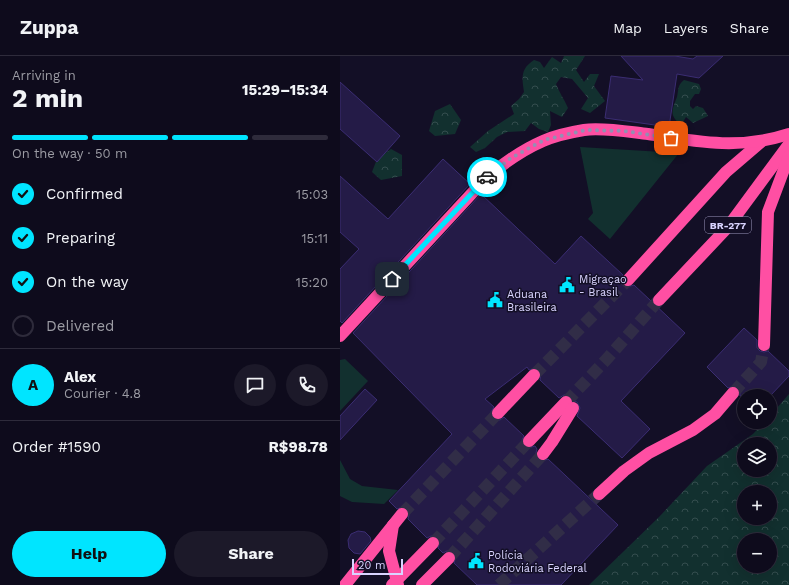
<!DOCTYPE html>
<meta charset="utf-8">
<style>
body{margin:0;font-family:"Work Sans",sans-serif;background:#1c1929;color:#f1f3f6;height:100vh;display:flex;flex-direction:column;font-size:15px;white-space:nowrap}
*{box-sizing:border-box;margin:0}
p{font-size:13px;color:#9b9ba3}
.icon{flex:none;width:22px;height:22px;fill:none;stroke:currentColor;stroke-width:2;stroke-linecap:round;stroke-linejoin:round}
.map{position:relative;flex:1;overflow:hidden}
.panel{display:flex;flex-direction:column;background:#0e0b1c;width:340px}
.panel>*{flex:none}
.controls{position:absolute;left:397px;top:333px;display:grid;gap:8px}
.controls a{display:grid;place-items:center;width:40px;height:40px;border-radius:50%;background:#0e0b1c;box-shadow:0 4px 16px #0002,0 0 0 1px #2e2b3b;font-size:20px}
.scale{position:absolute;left:12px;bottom:10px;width:51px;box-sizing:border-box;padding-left:4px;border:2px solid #d9d4ff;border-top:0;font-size:11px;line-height:14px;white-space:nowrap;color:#d9d4ff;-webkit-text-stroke:3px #130f26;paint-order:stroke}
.pin{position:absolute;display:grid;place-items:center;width:34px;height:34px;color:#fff;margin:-17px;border-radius:8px;box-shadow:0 2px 6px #0006}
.courier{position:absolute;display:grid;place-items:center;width:40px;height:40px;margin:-20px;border:3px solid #00e5ff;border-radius:50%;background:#fff;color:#222;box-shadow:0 1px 5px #0007}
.summary em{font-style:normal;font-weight:700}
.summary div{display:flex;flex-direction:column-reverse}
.summary{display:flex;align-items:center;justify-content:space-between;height:68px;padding:0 12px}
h1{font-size:26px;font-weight:700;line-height:30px}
.bar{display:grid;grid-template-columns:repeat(4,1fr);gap:6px 4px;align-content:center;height:48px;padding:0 12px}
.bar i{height:5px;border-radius:3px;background:#2e2b3b}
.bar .on{background:#00e5ff}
.bar p{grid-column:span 4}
.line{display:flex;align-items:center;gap:10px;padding:0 12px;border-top:1px solid #2e2b3b}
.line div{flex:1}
.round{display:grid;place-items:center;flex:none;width:42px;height:42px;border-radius:21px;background:#1c1929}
ol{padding:0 12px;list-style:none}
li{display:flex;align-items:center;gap:12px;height:44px}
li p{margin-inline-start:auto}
li .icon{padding:4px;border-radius:50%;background:#00e5ff;color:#111;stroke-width:4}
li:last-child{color:#9b9ba3}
li i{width:22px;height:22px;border:2px solid #2e2b3b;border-radius:50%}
.button{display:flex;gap:8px;margin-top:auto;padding:8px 12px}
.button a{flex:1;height:46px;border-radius:24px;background:#00e5ff;color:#111;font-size:16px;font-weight:700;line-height:46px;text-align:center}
.button a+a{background:#1c1929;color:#f1f3f6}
header{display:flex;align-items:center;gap:24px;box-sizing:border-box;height:56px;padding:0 20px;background:#0e0b1c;border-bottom:1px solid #2e2b3b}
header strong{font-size:19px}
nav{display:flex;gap:22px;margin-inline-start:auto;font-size:14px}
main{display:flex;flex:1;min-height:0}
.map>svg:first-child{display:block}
</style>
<header>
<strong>Zuppa</strong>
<nav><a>Map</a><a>Layers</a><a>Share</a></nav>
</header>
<main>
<section class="panel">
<div class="summary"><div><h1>2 min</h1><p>Arriving in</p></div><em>15:29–15:34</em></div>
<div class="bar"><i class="on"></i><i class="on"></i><i class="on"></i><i></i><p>On the way · 50 m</p></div>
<ol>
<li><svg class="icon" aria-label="check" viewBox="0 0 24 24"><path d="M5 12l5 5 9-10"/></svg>Confirmed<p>15:03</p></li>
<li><svg class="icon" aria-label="check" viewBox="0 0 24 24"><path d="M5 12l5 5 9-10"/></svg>Preparing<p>15:11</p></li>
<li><svg class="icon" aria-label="check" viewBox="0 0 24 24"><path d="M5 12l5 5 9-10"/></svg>On the way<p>15:20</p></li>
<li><i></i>Delivered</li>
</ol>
<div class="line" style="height:72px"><b class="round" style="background:#00e5ff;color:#111">A</b><div><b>Alex</b><p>Courier · 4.8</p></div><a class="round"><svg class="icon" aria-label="chat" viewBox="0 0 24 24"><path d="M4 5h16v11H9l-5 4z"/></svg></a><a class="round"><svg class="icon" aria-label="phone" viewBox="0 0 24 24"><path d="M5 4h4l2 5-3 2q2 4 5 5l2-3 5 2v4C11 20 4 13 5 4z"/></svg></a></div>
<div class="line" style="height:52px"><div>Order #1590</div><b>R$98.78</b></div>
<div class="button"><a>Help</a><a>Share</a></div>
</section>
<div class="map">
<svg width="449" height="529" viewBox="0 0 449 529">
<defs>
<pattern id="forest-crowns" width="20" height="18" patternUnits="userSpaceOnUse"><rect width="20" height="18" fill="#12302f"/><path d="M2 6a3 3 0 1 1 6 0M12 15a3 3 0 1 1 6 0" fill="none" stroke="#344d4e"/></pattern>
</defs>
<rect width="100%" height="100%" fill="#130f26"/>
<g fill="#12302f">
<path d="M240 91 339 97 270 183 248 163 253 157Z"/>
<path d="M5 303 28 325 0 355V304Z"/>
<path d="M0 404 10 423 22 430 58 434 44 448 12 446 0 440Z"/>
</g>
<g fill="url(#forest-crowns)" fill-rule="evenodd">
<path d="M224 0H245L236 14 244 26 250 18H259L254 30 265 45 250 57 241 53 248 42 232 23 221 21 216 28C219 36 224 43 228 52L222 61 210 55 211 69 208 76 199 73 191 67 185 75 167 76 157 81 145 92 136 96 130 91 148 75 174 58 171 50 179 43 184 36C182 22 180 13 194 4L200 6 204 12 212 1 221 7Z"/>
<path d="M344 24 359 28 361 33 359 38H355L350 45V50L353 53 356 50 363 52 368 60 353 67 346 61 341 69C329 59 332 54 337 41 339 32 337 30 344 24Z"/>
<path d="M110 48 121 64 115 78 95 80 89 75 95 55Z"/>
<path d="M51 93 62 99V120L41 124 32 116 37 103Z"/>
<path d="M449 338V529H249L319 461 367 410 413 378 424 366H430V360ZM404 388H430V414H404ZM404 436H430V462H404ZM404 484H430V510H404Z"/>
</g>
<g fill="#241b47" stroke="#3b2d73">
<path d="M281 0H335L353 3 357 0H383L359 22 337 18 329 71 265 62 271 20 303 24Z"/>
<path d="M0 26 60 80 37 106 0 73Z"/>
<path d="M103 103 130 128 2 267 0 265V213L19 193 0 176V120L48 163Z"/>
<path d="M141 138 215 208 241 180 283 219 281 223 283 229 287 231 294 229 345 277 281 345 310 373 282 402 237 360 240 352 237 346 233 345 231 341 227 339H224L219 342 200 324 201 317 196 312 189 314 187 311 145 343 154 351 151 356 153 362 160 364 164 361 184 380 182 384 184 390 188 392 195 390 197 393 196 397 198 404 202 405 208 403 278 469 221 529H137L114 507 116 500 114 496 107 495 103 497 98 492 100 485 98 481 91 480 87 482 68 463 69 459 67 452 63 451 57 453 49 445 112 378 13 277Z"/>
<path d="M404 272 417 284V292L420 295 424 296 428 295 449 315V320L430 340H400V335L398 332 394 330 388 332 367 311Z"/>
<path d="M25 333 37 344 0 384V360Z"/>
<path d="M18 475 25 476 30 481 31 485 20 498 14 497 9 492 8 484 11 478Z"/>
</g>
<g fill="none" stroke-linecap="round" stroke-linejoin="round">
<g stroke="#312d47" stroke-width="12" stroke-dasharray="12 6" stroke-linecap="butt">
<path d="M194 319 288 224"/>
<path d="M393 337 421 306 424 289"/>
<path d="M226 346 265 305 319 244"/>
<path d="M62 458 158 357"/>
<path d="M93 487 189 385"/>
<path d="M109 502 203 398"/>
<path d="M159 529 259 438"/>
</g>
<g stroke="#ff4fa3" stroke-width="12">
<path d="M288 224 386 116 421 86"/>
<path d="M319 244 387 172 449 88"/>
<path d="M0 280 147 121C164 107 182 94 203 85 214 80 232 76 244 74 261 71 290 76 308 78 358 86 400 94 449 78"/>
<path d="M424 289 428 156 449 100"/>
<path d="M158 357 194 319"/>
<path d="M189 385 226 346"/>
<path d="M203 398 212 386 233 352"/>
<path d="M259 438 284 415 309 397 353 374 375 358 393 337"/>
<path d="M53 469 49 495 58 529"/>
<path d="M5 529 62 458"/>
<path d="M52 529 93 487"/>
<path d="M82 529 109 502"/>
</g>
</g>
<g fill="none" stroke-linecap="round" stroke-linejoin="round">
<path stroke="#948fb3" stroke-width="4" stroke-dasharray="0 7.2" d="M147 121 171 102 204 84 246 74 284 75 331 82"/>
<path stroke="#00e5ff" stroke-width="5" d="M52 223 147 121"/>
</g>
<defs>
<symbol id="civic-bare" viewBox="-9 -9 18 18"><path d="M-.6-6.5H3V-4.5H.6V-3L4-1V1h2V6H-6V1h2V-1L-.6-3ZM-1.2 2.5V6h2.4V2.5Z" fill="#00e5ff" stroke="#130f26" stroke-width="2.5" paint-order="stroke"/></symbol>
</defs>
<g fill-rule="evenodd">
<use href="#civic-bare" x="216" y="218" width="22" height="22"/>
<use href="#civic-bare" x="144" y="233" width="22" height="22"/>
<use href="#civic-bare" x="125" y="494" width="22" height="22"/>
</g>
<g text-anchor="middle" stroke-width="3" stroke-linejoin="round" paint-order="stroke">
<rect fill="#130f26" stroke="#9e99be" stroke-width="1" x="365" y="161" width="46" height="16" rx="3"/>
<g font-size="10" font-weight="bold" fill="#d9d4ff">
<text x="388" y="173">BR-277</text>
</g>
<g font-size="11" fill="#d9d4ff" stroke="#130f26" text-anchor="start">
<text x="239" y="227">Migraçao<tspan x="239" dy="13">- Brasil</tspan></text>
<text x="167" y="242">Aduana<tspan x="167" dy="13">Brasileira</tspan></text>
<text x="148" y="503">Polícia<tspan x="148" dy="13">Rodoviária Federal</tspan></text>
</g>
</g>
</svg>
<div class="controls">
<a><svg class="icon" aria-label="locate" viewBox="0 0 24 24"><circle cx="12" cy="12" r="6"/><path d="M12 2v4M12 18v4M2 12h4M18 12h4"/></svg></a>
<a><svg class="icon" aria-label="layers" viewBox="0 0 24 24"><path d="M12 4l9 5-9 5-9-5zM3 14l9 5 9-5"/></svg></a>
<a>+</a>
<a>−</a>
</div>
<div class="scale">20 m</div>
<div class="pin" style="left:331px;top:82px;background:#ea580c"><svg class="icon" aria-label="bag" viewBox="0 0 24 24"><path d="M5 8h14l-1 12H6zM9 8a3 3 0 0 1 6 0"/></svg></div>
<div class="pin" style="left:52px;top:223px;background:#1f2937"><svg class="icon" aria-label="home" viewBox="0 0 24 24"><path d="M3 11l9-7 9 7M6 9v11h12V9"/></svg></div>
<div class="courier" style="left:147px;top:121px"><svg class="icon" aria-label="car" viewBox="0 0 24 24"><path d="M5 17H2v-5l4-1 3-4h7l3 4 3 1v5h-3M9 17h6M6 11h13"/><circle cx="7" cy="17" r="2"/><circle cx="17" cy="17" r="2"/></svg></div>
</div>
</main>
